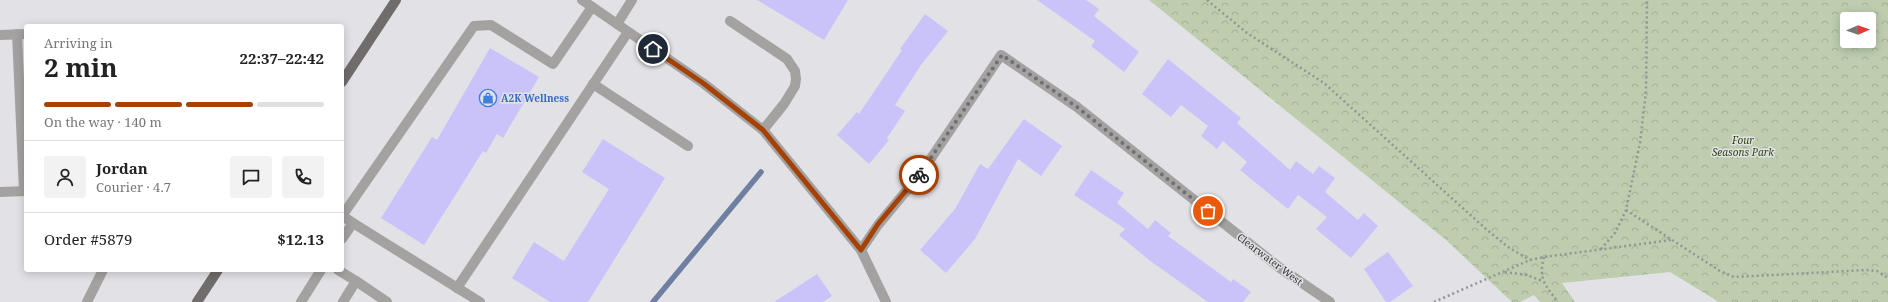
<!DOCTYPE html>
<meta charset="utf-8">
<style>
body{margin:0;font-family:"Noto Serif",serif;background:#f2f2f2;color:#222;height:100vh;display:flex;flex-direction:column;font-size:15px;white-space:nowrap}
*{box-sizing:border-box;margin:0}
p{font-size:13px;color:#767676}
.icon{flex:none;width:22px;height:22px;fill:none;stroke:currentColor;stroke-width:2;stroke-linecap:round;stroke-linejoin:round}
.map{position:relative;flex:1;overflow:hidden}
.panel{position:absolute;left:24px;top:24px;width:320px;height:248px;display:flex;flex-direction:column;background:#fff;border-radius:4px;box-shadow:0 2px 10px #0003}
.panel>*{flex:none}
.needle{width:26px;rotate:88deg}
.fabs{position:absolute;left:1840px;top:12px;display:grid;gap:8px}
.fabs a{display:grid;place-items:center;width:36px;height:36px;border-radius:4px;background:#fff;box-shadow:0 2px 10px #0003;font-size:20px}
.pin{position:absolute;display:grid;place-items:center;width:34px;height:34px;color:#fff;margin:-17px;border:2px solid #fff;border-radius:50%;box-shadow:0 1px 4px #0007}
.courier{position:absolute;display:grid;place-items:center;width:40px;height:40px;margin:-20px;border:3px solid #a44103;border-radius:50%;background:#fff;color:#222;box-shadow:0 1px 5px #0007}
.head em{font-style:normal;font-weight:700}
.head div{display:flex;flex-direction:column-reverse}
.head{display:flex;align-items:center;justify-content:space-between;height:68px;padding:0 20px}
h1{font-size:26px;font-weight:700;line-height:30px}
.bar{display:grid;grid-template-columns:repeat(4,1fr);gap:6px 4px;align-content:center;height:48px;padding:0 20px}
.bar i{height:5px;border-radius:3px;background:#e0e0e0}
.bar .selected{background:#a44103}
.bar p{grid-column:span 4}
.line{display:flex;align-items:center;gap:10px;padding:0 20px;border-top:1px solid #e0e0e0}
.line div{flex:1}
.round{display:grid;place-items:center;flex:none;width:42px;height:42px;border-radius:4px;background:#f2f2f2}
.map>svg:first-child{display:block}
</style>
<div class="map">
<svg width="1888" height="302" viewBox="0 0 1888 302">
<defs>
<pattern id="park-crowns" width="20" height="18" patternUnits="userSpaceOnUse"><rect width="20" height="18" fill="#bdcdae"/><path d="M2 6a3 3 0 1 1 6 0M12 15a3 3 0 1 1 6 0" fill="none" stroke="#a3b096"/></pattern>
</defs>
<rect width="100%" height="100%" fill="#e2e2e6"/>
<path fill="url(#park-crowns)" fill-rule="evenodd" d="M1149 0H1888V302H1719L1670 272 1562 283 1575 302H1540L1534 295 1520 302H1512L1446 240ZM1847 19H1869V41H1847Z"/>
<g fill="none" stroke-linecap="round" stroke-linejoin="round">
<path stroke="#6e7fa2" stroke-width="5.5" d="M653 302 761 172"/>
</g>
<g fill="#c9c3fa">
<path d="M757 0H848L824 40Z"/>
<path d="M1037 0H1086L1099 9 1094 16 1139 52 1124 72 1091 46 1095 41Z"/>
<path d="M925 14 948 31 921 65 895 105 905 111 887 138 889 140 869 164 837 135 857 112 859 114 902 50 900 49Z"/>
<path d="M490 48 539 77 503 138 497 134 486 153 483 151 424 245 381 218 432 137 437 140Z"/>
<path d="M1168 59 1241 118 1237 123 1290 170 1296 161 1313 174 1319 166 1335 178 1325 192 1358 220 1364 213 1378 226 1351 258 1316 229 1327 217 1298 195 1288 209 1240 170 1247 162 1223 141 1217 149 1201 136 1208 126 1181 105 1171 117 1142 94Z"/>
<path d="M1024 119 1062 146 1041 176 1018 159 975 239 946 273 920 250 955 209 980 164 988 169Z"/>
<path d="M603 139 665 178 588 302H550L512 278 534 242 564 261 609 189 582 172Z"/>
<path d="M1091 170 1124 193 1117 203 1148 229 1155 220 1171 233 1168 236 1231 282 1233 279 1251 292 1243 302H1208L1149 260 1119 235 1125 229 1074 195Z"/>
<path d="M1388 252 1413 286 1390 302H1386L1364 269Z"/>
<path d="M817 274 832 296 823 302H774Z"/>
</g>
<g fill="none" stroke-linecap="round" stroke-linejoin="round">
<g stroke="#949497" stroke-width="2.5" stroke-dasharray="2 3" stroke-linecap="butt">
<path d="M1207 0 1247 33 1324 83 1486 229 1508 247 1530 260"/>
<path d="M1626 210 1720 271 1734 277 1867 270 1877 271 1888 278"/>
<path d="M1601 249 1615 233 1626 210 1640 143 1646 91 1647 0"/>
<path d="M1544 257C1538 279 1545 285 1558 302"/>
<path d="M1505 272 1527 275 1542 281"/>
<path d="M1434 302 1530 260 1544 257 1671 240"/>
</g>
<g stroke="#a4a2a1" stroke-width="10">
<path d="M730 21 787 59 795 71 796 79 795 86 784 104 763 130"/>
<path d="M617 24 632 0"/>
<path d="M17 34 24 191"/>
<path d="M0 35 26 34"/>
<path d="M593 84 688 146"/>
<path d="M0 192 26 191"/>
<path d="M342 216 474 26 491 25 553 64 592 7"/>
<path d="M353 223 480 302"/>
<path d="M342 239 353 223 347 219"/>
<path d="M338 270 356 281"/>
<path d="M457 288 628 32"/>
<path d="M87 302 103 270"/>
<path d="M301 302 321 270"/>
<path d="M343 302 356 281 387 302"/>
</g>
<g stroke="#a4a2a1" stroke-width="10">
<path d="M582 0 703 83 763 130 861 250 886 302"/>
<path d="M861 250 878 225 921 173 1001 55 1077 107 1280 268 1330 302"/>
</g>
<g stroke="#706c6b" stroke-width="10">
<path d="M342 82 396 0"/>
<path d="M197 302 218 270"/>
</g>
</g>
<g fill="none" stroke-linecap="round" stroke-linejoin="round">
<path stroke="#707072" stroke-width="4" stroke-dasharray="0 7.2" d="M919 175 1002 55 1077 107 1208 211"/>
<path stroke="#a44103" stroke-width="5" d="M653 49 703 83 763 130 861 250 878 224 919 175"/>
</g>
<defs>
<symbol id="shop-ring" viewBox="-11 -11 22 22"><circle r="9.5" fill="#e2e2e6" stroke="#3f7fe0" stroke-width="1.5"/><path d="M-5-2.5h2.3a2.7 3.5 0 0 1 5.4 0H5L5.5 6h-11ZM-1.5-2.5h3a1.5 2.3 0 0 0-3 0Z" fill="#3f7fe0"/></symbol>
</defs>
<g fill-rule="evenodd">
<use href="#shop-ring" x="478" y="88" width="20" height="20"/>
</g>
<g text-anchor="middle" stroke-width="3" stroke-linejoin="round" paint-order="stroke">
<g font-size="10" font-weight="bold" fill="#366cbe" stroke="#e2e2e6" text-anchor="start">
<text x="501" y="102">A2K Wellness</text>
</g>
<g font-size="10" font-style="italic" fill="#2d450d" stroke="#e2e2e6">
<text x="1743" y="144">Four<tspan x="1743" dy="12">Seasons Park</tspan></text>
</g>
<g font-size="10" fill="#323233" stroke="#e2e2e6">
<text transform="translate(1270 259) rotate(37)" y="4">Clearwater West</text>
</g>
</g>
</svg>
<div class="fabs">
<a><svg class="needle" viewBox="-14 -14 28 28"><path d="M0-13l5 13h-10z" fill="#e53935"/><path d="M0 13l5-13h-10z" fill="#767676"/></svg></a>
</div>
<div class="pin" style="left:1208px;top:211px;background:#ea580c"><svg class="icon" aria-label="bag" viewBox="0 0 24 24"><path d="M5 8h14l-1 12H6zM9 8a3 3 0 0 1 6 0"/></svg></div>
<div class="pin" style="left:653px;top:49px;background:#1f2937"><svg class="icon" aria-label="home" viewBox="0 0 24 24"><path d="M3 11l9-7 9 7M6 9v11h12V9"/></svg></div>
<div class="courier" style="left:919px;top:175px"><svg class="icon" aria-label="bike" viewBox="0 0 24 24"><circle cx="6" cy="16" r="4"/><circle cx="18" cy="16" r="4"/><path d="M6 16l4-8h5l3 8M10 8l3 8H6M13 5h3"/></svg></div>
<section class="panel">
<div class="head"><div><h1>2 min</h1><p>Arriving in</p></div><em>22:37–22:42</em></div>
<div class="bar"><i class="selected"></i><i class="selected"></i><i class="selected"></i><i></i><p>On the way · 140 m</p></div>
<div class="line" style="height:72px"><a class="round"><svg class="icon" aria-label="person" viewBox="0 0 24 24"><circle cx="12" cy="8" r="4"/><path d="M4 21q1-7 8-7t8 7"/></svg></a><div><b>Jordan</b><p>Courier · 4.7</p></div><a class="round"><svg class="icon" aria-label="chat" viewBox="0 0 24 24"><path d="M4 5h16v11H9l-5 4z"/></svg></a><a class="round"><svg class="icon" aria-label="phone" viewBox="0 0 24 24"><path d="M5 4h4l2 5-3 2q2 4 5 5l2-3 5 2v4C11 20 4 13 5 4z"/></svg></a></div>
<div class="line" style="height:52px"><div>Order #5879</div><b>$12.13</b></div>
</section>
</div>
